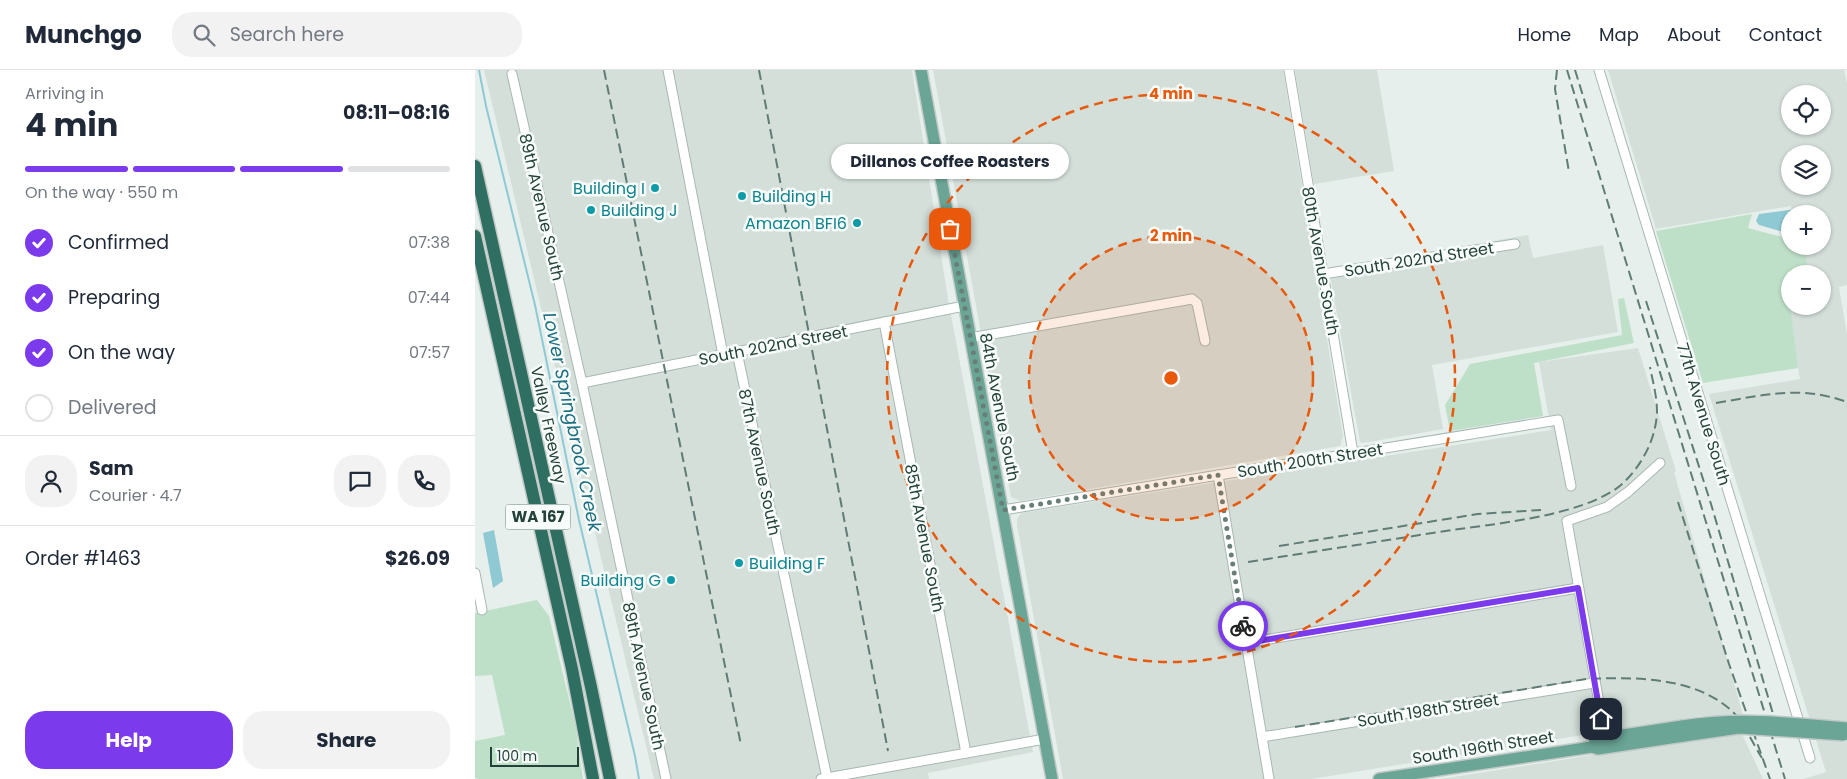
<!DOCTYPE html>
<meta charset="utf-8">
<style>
body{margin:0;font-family:Poppins,sans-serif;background:#f2f2f3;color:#1f2937;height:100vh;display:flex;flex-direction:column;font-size:19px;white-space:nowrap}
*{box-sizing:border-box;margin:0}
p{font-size:16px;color:#747a83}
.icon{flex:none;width:28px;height:28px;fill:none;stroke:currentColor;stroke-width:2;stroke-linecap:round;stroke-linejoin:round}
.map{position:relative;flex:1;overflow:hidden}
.side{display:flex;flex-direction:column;background:#fff;width:475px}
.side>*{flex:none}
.tools{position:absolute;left:1306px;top:15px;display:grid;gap:10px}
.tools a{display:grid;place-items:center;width:50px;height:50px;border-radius:50%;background:#fff;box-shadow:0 1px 4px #0004;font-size:25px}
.scale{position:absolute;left:15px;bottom:12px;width:89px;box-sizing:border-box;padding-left:5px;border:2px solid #24423a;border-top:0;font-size:14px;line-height:18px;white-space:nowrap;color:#24423a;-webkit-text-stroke:4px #f7fbf9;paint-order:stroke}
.pin{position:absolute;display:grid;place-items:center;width:42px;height:42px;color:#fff;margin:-21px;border-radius:10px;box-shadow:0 2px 8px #0006}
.courier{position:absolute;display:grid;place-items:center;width:50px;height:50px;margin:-25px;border:4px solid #7c3aed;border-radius:50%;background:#fff;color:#222;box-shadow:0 1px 6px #0007}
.bubble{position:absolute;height:35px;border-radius:18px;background:#fff;box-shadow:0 1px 4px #0004;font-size:16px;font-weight:700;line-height:35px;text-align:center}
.overview em{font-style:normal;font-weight:700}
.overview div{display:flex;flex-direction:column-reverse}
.overview{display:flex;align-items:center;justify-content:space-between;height:85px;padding:0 25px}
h1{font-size:32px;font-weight:700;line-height:38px}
.bar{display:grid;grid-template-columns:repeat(4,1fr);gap:8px 5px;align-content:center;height:60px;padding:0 25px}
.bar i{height:6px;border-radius:4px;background:#e0e1e3}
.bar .current{background:#7c3aed}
.bar p{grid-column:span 4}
.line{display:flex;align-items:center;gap:12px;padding:0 25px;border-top:1px solid #e0e1e3}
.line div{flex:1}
.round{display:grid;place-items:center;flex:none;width:52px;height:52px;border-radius:20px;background:#f2f2f3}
ol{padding:0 25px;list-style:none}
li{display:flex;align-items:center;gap:15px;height:55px}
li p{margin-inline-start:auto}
li .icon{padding:5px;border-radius:50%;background:#7c3aed;color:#fff;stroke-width:4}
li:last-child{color:#747a83}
li i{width:28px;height:28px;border:2px solid #e0e1e3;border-radius:50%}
.button{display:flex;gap:10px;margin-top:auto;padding:10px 25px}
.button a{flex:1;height:58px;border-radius:20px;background:#7c3aed;color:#fff;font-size:20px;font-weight:700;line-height:58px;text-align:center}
.button a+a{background:#f2f2f3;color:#1f2937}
header{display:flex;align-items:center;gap:30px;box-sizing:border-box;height:70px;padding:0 25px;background:#fff;border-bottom:1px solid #e0e1e3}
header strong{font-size:24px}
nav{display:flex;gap:28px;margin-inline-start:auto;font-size:18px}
.search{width:350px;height:45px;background:#f2f2f3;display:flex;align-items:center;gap:12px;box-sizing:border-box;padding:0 18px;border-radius:20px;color:#747a83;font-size:19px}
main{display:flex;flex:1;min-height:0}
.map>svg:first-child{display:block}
</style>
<header>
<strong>Munchgo</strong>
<div class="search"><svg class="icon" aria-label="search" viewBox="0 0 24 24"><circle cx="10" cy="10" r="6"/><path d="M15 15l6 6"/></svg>Search here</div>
<nav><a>Home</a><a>Map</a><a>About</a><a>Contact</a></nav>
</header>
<main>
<section class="side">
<div class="overview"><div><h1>4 min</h1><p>Arriving in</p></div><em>08:11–08:16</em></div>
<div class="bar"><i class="current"></i><i class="current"></i><i class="current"></i><i></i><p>On the way · 550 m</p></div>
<ol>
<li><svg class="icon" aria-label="check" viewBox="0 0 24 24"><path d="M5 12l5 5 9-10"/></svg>Confirmed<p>07:38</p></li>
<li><svg class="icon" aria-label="check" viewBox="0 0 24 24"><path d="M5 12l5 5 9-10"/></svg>Preparing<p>07:44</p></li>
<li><svg class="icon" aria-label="check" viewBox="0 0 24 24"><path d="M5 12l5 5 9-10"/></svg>On the way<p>07:57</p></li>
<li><i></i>Delivered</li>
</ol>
<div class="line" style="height:90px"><a class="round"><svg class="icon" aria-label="person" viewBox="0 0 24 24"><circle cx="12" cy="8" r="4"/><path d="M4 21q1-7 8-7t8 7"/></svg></a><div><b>Sam</b><p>Courier · 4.7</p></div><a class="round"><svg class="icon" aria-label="chat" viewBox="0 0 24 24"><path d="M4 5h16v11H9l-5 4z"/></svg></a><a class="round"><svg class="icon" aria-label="phone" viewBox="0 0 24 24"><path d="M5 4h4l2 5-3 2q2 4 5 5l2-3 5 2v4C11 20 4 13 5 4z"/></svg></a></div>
<div class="line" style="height:65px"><div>Order #1463</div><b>$26.09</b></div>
<div class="button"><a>Help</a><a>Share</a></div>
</section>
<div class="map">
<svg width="1372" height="709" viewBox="0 0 1372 709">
<rect width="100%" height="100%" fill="#e6efeb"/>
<g fill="#d4dfda" fill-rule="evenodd">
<path d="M9 0H437L473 229 558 682 453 703 454 709H179Z"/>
<path d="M458 0H808L868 366 865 376 545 431 536 427Z"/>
<path d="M820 0H902L919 101 839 114Z"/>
<path d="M1133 0H1369L1372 13V215L1364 217 1372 265V709H1329L1351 702 1234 324 1325 309 1311 223 1315 236H1348V204H1328L1323 176H1348V144H1318L1316 136 1181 159ZM1315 24H1348V56H1315ZM1315 84H1348V116H1315Z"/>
<path d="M1053 165 1058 188 1128 175 1143 262 957 295 968 359 888 373 885 372 854 200Z"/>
<path d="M1163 278 1201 401 1199 402 1268 645 1225 646 836 709H588L542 455V449L546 443 1076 360 1064 292Z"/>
<path d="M1267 664 1288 709H966L1244 665Z"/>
</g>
<g fill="#bfe0c8">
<path d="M1277 144 1273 158 1315 169V176H1330L1333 204H1315V236L1323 298 1228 313 1181 161Z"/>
<path d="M1149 228 1159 273 1059 293 1068 346 975 361 970 335 995 294 1147 265 1143 229Z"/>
<path d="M62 530 74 546 100 654 108 709H4L0 708V671L30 665 17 605 0 606V543Z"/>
</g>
<g fill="#8ec9d4">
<path d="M1321 139V144H1315V164L1284 155 1281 151 1284 144Z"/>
<path d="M19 460 28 511 18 518 8 463Z"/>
</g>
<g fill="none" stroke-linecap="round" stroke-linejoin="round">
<path stroke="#8ec9d4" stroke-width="2" d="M4 0 11 36 60 235 104 450 160 686 164 709"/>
<defs>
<g id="minor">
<path d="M193 0 248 285"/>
<path d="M814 0 878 383"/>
<path d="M1124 0 1335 688"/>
<path d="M37 4 107 313 191 709"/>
<path d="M848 204 1040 174"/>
<path d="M409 252 491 683"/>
<path d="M495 268 717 229 722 233 730 271"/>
<path d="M262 282 352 708"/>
<path d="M107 313 489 236"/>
<path d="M743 405 794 709"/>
<path d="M528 440 1083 350 1096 416"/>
<path d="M0 503 7 540"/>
<path d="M771 573 1103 518"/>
<path d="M787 667 1119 613"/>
<path d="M1130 667 1092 451 1132 437 1153 422 1185 393"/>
<path d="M346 709 570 669"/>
</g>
<g id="major">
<path d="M446 0 577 709"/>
<path d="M1117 677 1122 669 1207 656"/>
<path d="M904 709 1117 677 1123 679 1209 666"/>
</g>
<g id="highway">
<path d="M0 96 116 617 135 709"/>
<path d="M0 166 97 599 118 709"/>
</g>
</defs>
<use href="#minor" stroke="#a8b8b2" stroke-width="11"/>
<use href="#major" stroke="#c2cac8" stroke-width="14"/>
<use href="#highway" stroke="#c2cac8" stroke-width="15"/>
<use href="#minor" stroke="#fff" stroke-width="9"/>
<use href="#major" stroke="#6aa596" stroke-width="11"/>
<use href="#highway" stroke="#2f6f62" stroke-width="12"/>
<g stroke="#5f7d75" stroke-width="2" stroke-dasharray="10 5" stroke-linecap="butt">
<path d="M129 0 266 675"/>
<path d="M284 0 413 681"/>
<path d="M1082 0 1080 19 1094 102"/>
<path d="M1092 0 1310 709"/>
<path d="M1100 0 1113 42"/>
<path d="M1171 231 1236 434 1301 654"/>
<path d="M1241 333C1289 325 1325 315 1372 332"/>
<path d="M1203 432 1254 594 1295 709"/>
<path d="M804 476 1003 444 1066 440"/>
<path d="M773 492C837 482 900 472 964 462 1015 454 1107 447 1146 415 1166 397 1181 370 1182 342 1182 327 1178 312 1175 297"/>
<path d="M820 657 1111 609C1159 607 1220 606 1258 642 1268 651 1279 676 1287 688"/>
</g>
<defs>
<g id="major-bridge">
<path d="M1207 656C1262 647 1316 653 1372 658"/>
<path d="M1209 666 1264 658 1369 665"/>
</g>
</defs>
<use href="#major-bridge" stroke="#c2cac8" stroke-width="14" stroke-linecap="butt"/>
<use href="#major-bridge" stroke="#6aa596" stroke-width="11"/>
</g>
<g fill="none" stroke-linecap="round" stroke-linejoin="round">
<path stroke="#687f78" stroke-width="5" stroke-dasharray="0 9" d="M475 159 528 440 743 405 768 556"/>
<path stroke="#7c3aed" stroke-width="6" d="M768 556 771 573 1103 518 1126 649"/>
</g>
<circle cx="696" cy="308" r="142" fill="#e8590c" fill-opacity=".12"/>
<g fill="none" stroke="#e8590c" stroke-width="2.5" stroke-dasharray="9 6">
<circle cx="696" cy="308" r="142"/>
<circle cx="696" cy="308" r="284"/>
</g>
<g fill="#0f9aa8" stroke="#f7fbf9" stroke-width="2">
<circle cx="180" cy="118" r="5"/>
<circle cx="267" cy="126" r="5"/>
<circle cx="116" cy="140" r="5"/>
<circle cx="382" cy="153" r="5"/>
<circle cx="264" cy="493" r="5"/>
<circle cx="196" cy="510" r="5"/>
</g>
<g text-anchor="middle" stroke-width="5" stroke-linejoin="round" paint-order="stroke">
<rect fill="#f7fbf9" stroke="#637a73" stroke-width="1" x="30.5" y="434.5" width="65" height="25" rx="4"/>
<g font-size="15" font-weight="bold" fill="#24423a">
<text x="63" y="452">WA 167</text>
</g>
<g font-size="16" fill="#0d838f" stroke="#f7fbf9" text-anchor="end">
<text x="170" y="124">Building I</text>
<text x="277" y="132" text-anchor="start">Building H</text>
<text x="126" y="146" text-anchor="start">Building J</text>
<text x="372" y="159">Amazon BFI6</text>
<text x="274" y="499" text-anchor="start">Building F</text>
<text x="186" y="516">Building G</text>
</g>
<g font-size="16" fill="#24423a" stroke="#f7fbf9">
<text transform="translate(67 137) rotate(77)" y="6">89th Avenue South</text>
<text transform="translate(944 189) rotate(-9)" y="6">South 202nd Street</text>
<text transform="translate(846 191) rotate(80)" y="6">80th Avenue South</text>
<text transform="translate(298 275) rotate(-11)" y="6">South 202nd Street</text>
<text transform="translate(525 337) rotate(79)" y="6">84th Avenue South</text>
<text transform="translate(1229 344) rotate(73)" y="6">77th Avenue South</text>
<text transform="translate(74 355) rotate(78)" y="6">Valley Freeway</text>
<text transform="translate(835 390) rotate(-9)" y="6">South 200th Street</text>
<text transform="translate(285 392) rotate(78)" y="6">87th Avenue South</text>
<text transform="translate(450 468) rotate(79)" y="6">85th Avenue South</text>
<text transform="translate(169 606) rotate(78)" y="6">89th Avenue South</text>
<text transform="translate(953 640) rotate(-9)" y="6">South 198th Street</text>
<text transform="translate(1008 677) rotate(-9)" y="6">South 196th Street</text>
</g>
<g font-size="18" font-style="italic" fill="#1c6f80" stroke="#f7fbf9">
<text transform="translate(97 352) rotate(78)" y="6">Lower Springbrook Creek</text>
</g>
</g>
<circle cx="696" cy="308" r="8" fill="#e8590c" stroke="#f7fbf9" stroke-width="2.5"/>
<g font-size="15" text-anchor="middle" font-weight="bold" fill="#e8590c" stroke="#f7fbf9" stroke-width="5" stroke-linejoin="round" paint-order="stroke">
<text x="696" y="29">4 min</text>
<text x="696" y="171">2 min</text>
</g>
</svg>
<div class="tools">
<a><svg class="icon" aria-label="locate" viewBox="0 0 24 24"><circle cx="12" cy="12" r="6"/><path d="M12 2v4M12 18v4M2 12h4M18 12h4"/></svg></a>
<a><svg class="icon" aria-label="layers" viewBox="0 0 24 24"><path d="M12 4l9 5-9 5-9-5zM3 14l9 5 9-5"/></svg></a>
<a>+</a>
<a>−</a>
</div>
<div class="scale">100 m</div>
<div class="pin" style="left:475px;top:159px;background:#ea580c"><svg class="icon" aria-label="bag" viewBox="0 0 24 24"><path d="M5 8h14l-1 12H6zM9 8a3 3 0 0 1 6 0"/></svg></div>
<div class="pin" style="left:1126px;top:649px;background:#1f2937"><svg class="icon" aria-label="home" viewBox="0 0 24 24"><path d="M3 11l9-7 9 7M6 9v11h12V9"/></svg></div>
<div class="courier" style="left:768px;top:556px"><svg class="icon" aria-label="bike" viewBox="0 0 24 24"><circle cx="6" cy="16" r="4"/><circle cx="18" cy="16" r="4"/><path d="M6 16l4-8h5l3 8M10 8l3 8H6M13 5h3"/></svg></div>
<div class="bubble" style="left:356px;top:74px;width:238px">Dillanos Coffee Roasters</div>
</div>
</main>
